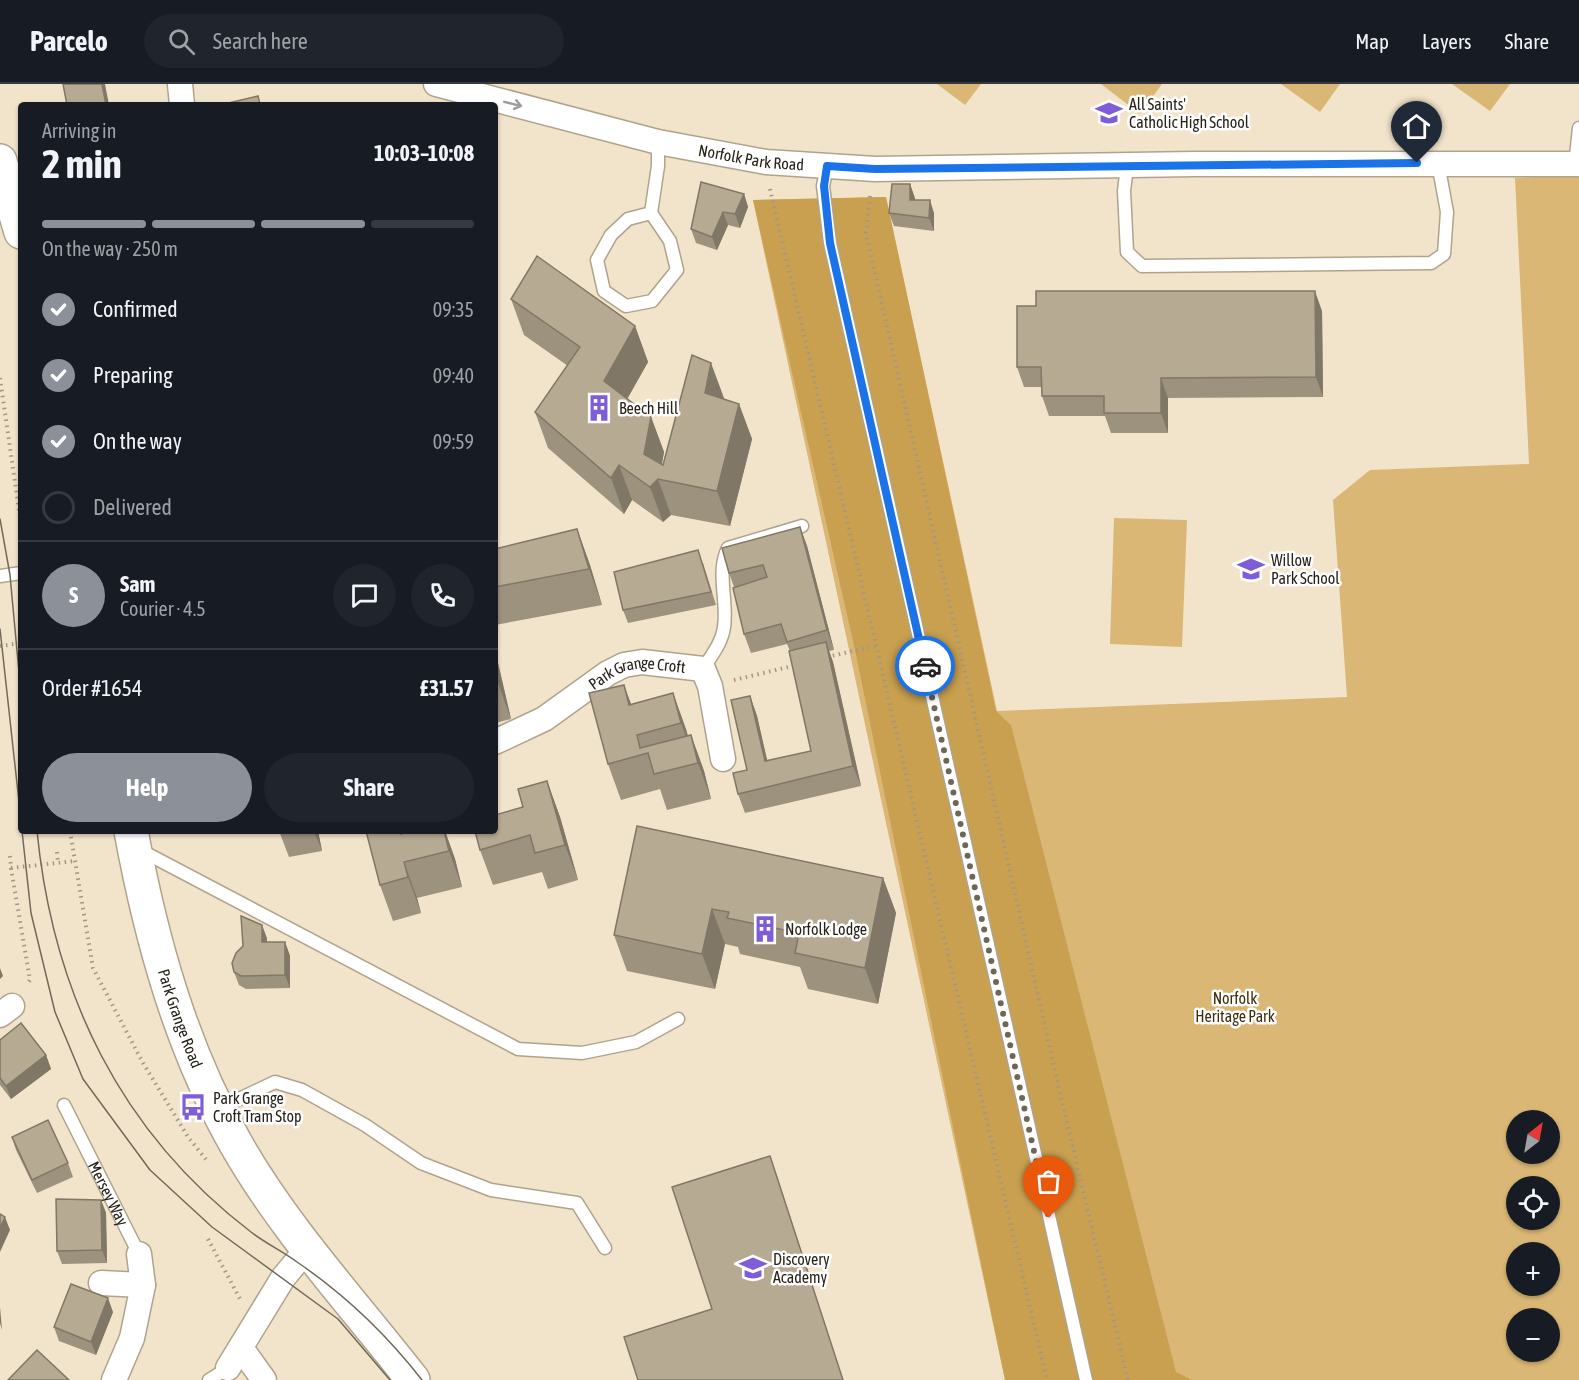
<!DOCTYPE html>
<meta charset="utf-8">
<style>
body{margin:0;font-family:"Asap Condensed",sans-serif;background:#20242c;color:#f1f3f6;height:100vh;display:flex;flex-direction:column;font-size:22px;white-space:nowrap}
*{box-sizing:border-box;margin:0}
p{font-size:20px;color:#9ea1a6}
.icon{flex:none;width:33px;height:33px;fill:none;stroke:currentColor;stroke-width:2;stroke-linecap:round;stroke-linejoin:round}
.map{position:relative;flex:1;overflow:hidden}
.details{position:absolute;left:18px;top:18px;width:480px;height:732px;display:flex;flex-direction:column;background:#171b24;border-radius:6px;box-shadow:0 2px 4px #0004}
.details>*{flex:none}
.needle{width:39px;rotate:31deg}
.tools{position:absolute;left:1506px;top:1026px;display:grid;gap:12px}
.tools a{display:grid;place-items:center;width:54px;height:54px;border-radius:50%;background:#171b24;box-shadow:0 2px 4px #0004;font-size:30px}
.pin{position:absolute;display:grid;place-items:center;width:51px;height:51px;color:#fff;margin:-62px -26px;border-radius:50% 50% 50% 0;rotate:-45deg;box-shadow:0 0 6px #0007}
.pin .icon{rotate:45deg}
.courier{position:absolute;display:grid;place-items:center;width:60px;height:60px;margin:-30px;border:4px solid #1a73e8;border-radius:50%;background:#fff;color:#222;box-shadow:0 2px 8px #0007}
.summary em{font-style:normal;font-weight:700}
.summary div{display:flex;flex-direction:column-reverse}
.summary{display:flex;align-items:center;justify-content:space-between;height:102px;padding:0 24px}
h1{font-size:39px;font-weight:700;line-height:45px}
.bar{display:grid;grid-template-columns:repeat(4,1fr);gap:9px 6px;align-content:center;height:72px;padding:0 24px}
.bar i{height:8px;border-radius:4px;background:#363941}
.bar .active{background:#8c9099}
.bar p{grid-column:span 4}
.line{display:flex;align-items:center;gap:15px;padding:0 24px;border-top:2px solid #363941}
.line div{flex:1}
.round{display:grid;place-items:center;flex:none;width:63px;height:63px;border-radius:32px;background:#20242c}
ol{padding:0 24px;list-style:none}
li{display:flex;align-items:center;gap:18px;height:66px}
li p{margin-inline-start:auto}
li .icon{padding:6px;border-radius:50%;background:#8c9099;color:#fff;stroke-width:4}
li:last-child{color:#9ea1a6}
li i{width:33px;height:33px;border:3px solid #363941;border-radius:50%}
.action{display:flex;gap:12px;margin-top:auto;padding:12px 24px}
.action a{flex:1;height:69px;border-radius:36px;background:#8c9099;color:#fff;font-size:24px;font-weight:700;line-height:69px;text-align:center}
.action a+a{background:#20242c;color:#f1f3f6}
header{display:flex;align-items:center;gap:36px;box-sizing:border-box;height:84px;padding:0 30px;background:#171b24;border-bottom:2px solid #363941}
header strong{font-size:28px}
nav{display:flex;gap:33px;margin-inline-start:auto;font-size:21px}
.search{width:420px;height:54px;background:#20242c;display:flex;align-items:center;gap:15px;box-sizing:border-box;padding:0 21px;border-radius:33px;color:#9ea1a6;font-size:22px}
.map>svg:first-child{display:block}
</style>
<header>
<strong>Parcelo</strong>
<div class="search"><svg class="icon" aria-label="search" viewBox="0 0 24 24"><circle cx="10" cy="10" r="6"/><path d="M15 15l6 6"/></svg>Search here</div>
<nav><a>Map</a><a>Layers</a><a>Share</a></nav>
</header>
<div class="map">
<svg width="1579" height="1296" viewBox="0 0 1579 1296">
<rect width="100%" height="100%" fill="#f2e4cb"/>
<g fill="#dab775" fill-rule="evenodd">
<path d="M937 0H981L965 21Z"/>
<path d="M1101 0H1162L1140 30Z"/>
<path d="M1281 0H1340L1320 28Z"/>
<path d="M1452 0H1510L1490 27Z"/>
<path d="M1579 91V1296H1005L753 116 886 113 997 627 1347 613 1333 416 1370 386 1529 380 1515 94ZM1516 1036H1550V1070H1516ZM1516 1102H1550V1136H1516ZM1516 1168H1550V1202H1516ZM1516 1234H1550V1268H1516Z"/>
<path d="M1114 434 1187 436 1182 563 1110 560Z"/>
</g>
<path fill="#c8a050" d="M886 113 996 627 1011 641 1176 1288 1192 1296H1005L855 566 753 116Z"/>
<g fill="none" stroke-linecap="round" stroke-linejoin="round">
<defs>
<g id="lane">
<path d="M1575 81 1579 44"/>
<path d="M827 82 823 102 830 159 1086 1296"/>
<path d="M1127 82 1124 107 1127 168 1142 182 1431 179 1444 170 1447 128 1438 79"/>
<path d="M651 129 628 135 611 151 597 176 604 207 626 222 652 217 677 186 670 157 651 129 658 82V58"/>
<path d="M0 492 21 489"/>
<path d="M703 585C711 572 722 559 724 543 728 517 716 488 728 464L802 442"/>
<path d="M140 766 518 965 582 969 636 958 678 935"/>
<path id="s1" d="M64 1021 139 1170"/>
<path d="M218 1025 275 998 302 1006 365 1041 421 1079 491 1106 577 1119 605 1164"/>
<path d="M209 1296 228 1284"/>
</g>
<g id="street">
<path d="M180 0 182 21"/>
<path id="s2" d="M436 0 658 58 766 78 875 85 1195 80H1579"/>
<path id="s3" d="M495 658 544 635 608 589 624 581 642 578 703 585 710 602 723 675"/>
<path d="M0 931 12 922"/>
<path d="M101 1199 143 1201"/>
<path d="M241 1264 264 1296"/>
<path d="M228 1284 283 1194 307 1165"/>
<path d="M114 1296 132 1254 143 1201 139 1170"/>
</g>
<g id="secondary">
<path d="M0 77 21 148"/>
<path id="s4" d="M131 747C151 855 181 964 236 1060 285 1146 353 1219 413 1296"/>
</g>
</defs>
<use href="#lane" stroke="#b0a38c" stroke-width="15"/>
<use href="#street" stroke="#b0a38c" stroke-width="27"/>
<use href="#secondary" stroke="#b0a38c" stroke-width="36"/>
<g stroke="#a29784" stroke-width="4" stroke-dasharray="1.5 4.5" stroke-linecap="butt">
<path d="M770 105 1047 1296"/>
<path d="M870 112 866 149 1060 1009 1128 1296"/>
<path d="M0 294 21 440"/>
<path d="M0 562 21 559"/>
<path d="M827 573 875 562"/>
<path d="M734 596 797 581"/>
<path d="M70 747 93 884 143 979 188 1053 208 1078"/>
<path d="M57 768 58 779"/>
<path d="M10 772 11 784 75 777"/>
<path d="M11 784 30 896 27 901"/>
<path d="M208 1155 240 1215"/>
</g>
<use href="#lane" stroke="#fff" stroke-width="12"/>
<use href="#street" stroke="#fff" stroke-width="24"/>
<use href="#secondary" stroke="#fff" stroke-width="33"/>
<g stroke="#71695a" stroke-width="1.5">
<path d="M0 435 10 491 21 610"/>
<path d="M0 545 21 736"/>
<path d="M22 747 31 829 55 928 83 995 150 1086 212 1143 338 1235 390 1296"/>
<path d="M37 747C53 909 120 1048 251 1148 265 1159 282 1167 297 1178 344 1210 387 1251 422 1296"/>
</g>
</g>
<g fill="#9d927e">
<path d="M910 100 915 116 934 129V147L894 142 889 129Z"/>
<path d="M744 110 748 123 740 144 728 141 717 166 696 159 691 145Z"/>
<path d="M511 215 635 242 648 278 627 315 651 333 664 368 662 380 663 381 724 315 739 320 752 355 730 442 671 431 663 438 632 416 624 430 548 364 535 328 568 282 524 251Z"/>
<path d="M1322 227 1323 313 1168 314V349H1111L1105 332H1049L1042 312 1041 303H1024L1017 283Z"/>
<path d="M800 443 807 462 834 566 829 567 833 578 861 702 745 729 738 710 747 686 750 612 757 632 767 677 811 667 790 567 787 560 751 569 744 550 734 503 729 489Z"/>
<path d="M577 445 590 481 602 521 495 541V465Z"/>
<path d="M703 479 716 521 628 539 623 526Z"/>
<path d="M495 566 511 635 495 639Z"/>
<path d="M624 601 631 621 673 609 688 652 691 651 704 687 711 715 667 726 660 705 621 716 608 680Z"/>
<path d="M547 697 560 733 578 796 548 805 542 788 493 801 480 766 523 723Z"/>
<path d="M637 742 883 794 896 829 878 920 808 905 800 883 740 870 738 863 725 860 715 905 627 887 614 851Z"/>
<path d="M279 747H318L322 767 289 773Z"/>
<path d="M366 747H402L403 749 445 747 455 775 462 803 417 814 421 829 393 837 380 801Z"/>
<path d="M267 854V858H285L290 872V904L246 905 239 901 234 888Z"/>
<path d="M0 956 46 971 51 985 11 1015 0 1001Z"/>
<path d="M12 1053 68 1079 73 1093 37 1109 16 1066Z"/>
<path d="M101 1116 106 1129 107 1179 62 1180 57 1167Z"/>
<path d="M113 1228 96 1271 59 1257 54 1243Z"/>
</g>
<g fill="#807767">
<path d="M102 0H105L109 21H106Z"/>
<path d="M910 100 915 114 914 129 910 116Z"/>
<path d="M744 110 748 123 740 144 735 130Z"/>
<path d="M930 116 934 129V147L929 134Z"/>
<path d="M723 128 728 141 717 166 712 153Z"/>
<path d="M1315 207 1322 227 1323 313 1316 293Z"/>
<path d="M635 242 648 278 617 333 604 297Z"/>
<path d="M711 279 724 314 718 345 705 309Z"/>
<path d="M1161 294 1168 314V349L1161 329Z"/>
<path d="M739 320 752 355 730 442 717 407Z"/>
<path d="M651 333 664 368 659 395H658L671 431 663 438 650 403 644 370Z"/>
<path d="M619 381 632 416 624 430 611 394Z"/>
<path d="M800 443 807 462 834 566 827 546Z"/>
<path d="M577 445 590 481 602 521 589 485Z"/>
<path d="M826 558 833 578 861 702 853 682Z"/>
<path d="M495 566 511 635 498 599 495 585Z"/>
<path d="M624 601 637 636 629 621Z"/>
<path d="M673 609 686 645 694 675 681 639Z"/>
<path d="M750 612 757 632 772 697 765 677Z"/>
<path d="M691 651 704 687 711 715 698 679Z"/>
<path d="M547 697 560 733 578 796 565 761Z"/>
<path d="M314 747H318L322 767Z"/>
<path d="M444 747H445L455 775 462 803 449 767Z"/>
<path d="M404 778 417 814 421 829 408 793Z"/>
<path d="M883 794 896 829 878 920 865 884Z"/>
<path d="M712 825 725 860 715 905 702 870Z"/>
<path d="M262 841 267 854 266 872 262 858Z"/>
<path d="M285 858 290 872V904L285 891Z"/>
<path d="M0 884 3 892 0 895Z"/>
<path d="M46 971 51 985 11 1015 6 1002Z"/>
<path d="M770 1072 777 1092 843 1296Z"/>
<path d="M101 1116 106 1129 107 1179 102 1166Z"/>
<path d="M5 1133 10 1146 0 1168V1144Z"/>
<path d="M108 1214 113 1228 96 1271 91 1258Z"/>
<path d="M0 1223 2 1246 0 1239Z"/>
</g>
<g fill="#b7aa93" stroke="#807767" stroke-width="1.5">
<path d="M63 0H102L106 21H67Z"/>
<path d="M258 12 260 21H220Z"/>
<path d="M701 98 744 110 735 130 723 128 712 153 691 145Z"/>
<path d="M892 100H910V116H930L929 134 889 129Z"/>
<path d="M537 172 635 242 604 297 651 333 644 370 663 381 692 271 711 279 705 309 739 320 717 407 658 395 650 403 619 381 611 394 535 328 580 263 511 215Z"/>
<path d="M1036 207H1315L1316 293 1161 294V329H1104V312H1042L1041 283H1017V222H1036Z"/>
<path d="M800 443 827 546 787 558 781 540 744 550 733 504 767 493 763 481 729 489 722 464Z"/>
<path d="M577 445 589 485 495 503V465Z"/>
<path d="M698 466 711 508 623 526 614 488Z"/>
<path d="M826 558 853 682 738 710 733 689 747 686 731 616 750 612 765 677 811 667 789 567Z"/>
<path d="M495 585 498 599 495 600Z"/>
<path d="M624 601 629 621 673 609 681 639 637 651 640 664 691 651 698 679 654 690 648 669 608 680 589 609Z"/>
<path d="M547 697 565 761 535 769 530 751 480 766 475 747H495V731L523 723 518 705Z"/>
<path d="M637 742 883 794 865 884 795 869 799 849 727 834 729 828 712 825 702 870 614 851Z"/>
<path d="M366 747H400L401 750 411 747H444L449 767 404 778 408 793 380 801Z"/>
<path d="M241 832 262 841V858H285V891L241 892 234 888 232 879 236 869 243 862Z"/>
<path d="M21 939 46 971 6 1002 0 994V956Z"/>
<path d="M48 1036 68 1079 32 1096 12 1053Z"/>
<path d="M770 1072 843 1296H638L624 1253 712 1225 672 1103Z"/>
<path d="M56 1115 101 1116 102 1166 57 1167Z"/>
<path d="M0 1130 5 1133 0 1144Z"/>
<path d="M71 1200 108 1214 91 1258 54 1243Z"/>
<path d="M37 1266 69 1296H8Z"/>
</g>
<defs><path id="oneway-shaft" d="M-6 0H5M1.5-3L5.5 0L1.5 3" fill="none" stroke-width="1.6" stroke-linecap="round" stroke-linejoin="round" transform="scale(1.5)"/></defs>
<use stroke="#9e9c98" href="#oneway-shaft" transform="translate(513 20) rotate(14)"/>
<g fill="none" stroke-linecap="round" stroke-linejoin="round">
<path stroke="#6e6657" stroke-width="6" stroke-dasharray="0 10.8" d="M925 582 1049 1134"/>
<path stroke="#1a73e8" stroke-width="8" d="M925 582 830 159 824 102 827 82 875 85 1417 79"/>
</g>
<defs>
<symbol id="school-bare" viewBox="-9 -9 18 18"><path d="M0-5L7-2L0 1L-7-2ZM-4 1L0 2.5L4 1V4Q0 6-4 4Z" fill="#805dd8" stroke="#fff" stroke-width="2.5" paint-order="stroke"/></symbol>
<symbol id="building-bare" viewBox="-9 -9 18 18"><path d="M-4-6H4V6H1V3H-1V6H-4ZM-2.5-4.3h1.7v1.8h-1.7ZM.8-4.3h1.7v1.8H.8ZM-2.5-1h1.7V.8h-1.7ZM.8-1h1.7V.8H.8Z" fill="#805dd8" stroke="#fff" stroke-width="2.5" paint-order="stroke"/></symbol>
<symbol id="bus-bare" viewBox="-9 -9 18 18"><path d="M-5-6H5V4H4V6H2V4H-2V6H-4V4H-5ZM-3.5-4V0h7V-4ZM-3.5 1.2v1.5H-2V1.2ZM2 1.2v1.5H3.5V1.2Z" fill="#805dd8" stroke="#fff" stroke-width="2.5" paint-order="stroke"/></symbol>
</defs>
<g fill-rule="evenodd">
<use href="#school-bare" x="1090" y="10" width="38" height="38"/>
<use href="#building-bare" x="580" y="305" width="38" height="38"/>
<use href="#school-bare" x="1232" y="466" width="38" height="38"/>
<use href="#building-bare" x="746" y="826" width="38" height="38"/>
<use href="#bus-bare" x="174" y="1004" width="38" height="38"/>
<use href="#school-bare" x="734" y="1165" width="38" height="38"/>
</g>
<g text-anchor="middle" stroke-width="5" stroke-linejoin="round" paint-order="stroke">
<g font-size="16" fill="#272219" stroke="#fff" text-anchor="start">
<text x="1129" y="26">All Saints'<tspan x="1129" dy="18">Catholic High School</tspan></text>
<text x="619" y="330">Beech Hill</text>
<text x="1271" y="482">Willow<tspan x="1271" dy="18">Park School</tspan></text>
<text x="785" y="851">Norfolk Lodge</text>
<text x="213" y="1020">Park Grange<tspan x="213" dy="18">Croft Tram Stop</tspan></text>
<text x="773" y="1181">Discovery<tspan x="773" dy="18">Academy</tspan></text>
</g>
<g font-size="16" fill="#272219" stroke="#fff">
<text dy="6" stroke="none"><textPath href="#s2" startOffset="324">Norfolk Park Road</textPath></text>
<text dy="6" stroke="none"><textPath href="#s3" startOffset="162">Park Grange Croft</textPath></text>
<text dy="6" stroke="none"><textPath href="#s4" startOffset="194">Park Grange Road</textPath></text>
<text dy="6" stroke="none"><textPath href="#s1" startOffset="99">Mersey Way</textPath></text>
</g>
<g font-size="16" fill="#3e2e09" stroke="#fff">
<text x="1235" y="920">Norfolk<tspan x="1235" dy="18">Heritage Park</tspan></text>
</g>
</g>
</svg>
<div class="tools">
<a><svg class="needle" viewBox="-14 -14 28 28"><path d="M0-13l5 13h-10z" fill="#e53935"/><path d="M0 13l5-13h-10z" fill="#9ea1a6"/></svg></a>
<a><svg class="icon" aria-label="locate" viewBox="0 0 24 24"><circle cx="12" cy="12" r="6"/><path d="M12 2v4M12 18v4M2 12h4M18 12h4"/></svg></a>
<a>+</a>
<a>−</a>
</div>
<div class="pin" style="left:1049px;top:1134px;background:#ea580c"><svg class="icon" aria-label="bag" viewBox="0 0 24 24"><path d="M5 8h14l-1 12H6zM9 8a3 3 0 0 1 6 0"/></svg></div>
<div class="pin" style="left:1417px;top:79px;background:#1f2937"><svg class="icon" aria-label="home" viewBox="0 0 24 24"><path d="M3 11l9-7 9 7M6 9v11h12V9"/></svg></div>
<div class="courier" style="left:925px;top:582px"><svg class="icon" aria-label="car" viewBox="0 0 24 24"><path d="M5 17H2v-5l4-1 3-4h7l3 4 3 1v5h-3M9 17h6M6 11h13"/><circle cx="7" cy="17" r="2"/><circle cx="17" cy="17" r="2"/></svg></div>
<section class="details">
<div class="summary"><div><h1>2 min</h1><p>Arriving in</p></div><em>10:03–10:08</em></div>
<div class="bar"><i class="active"></i><i class="active"></i><i class="active"></i><i></i><p>On the way · 250 m</p></div>
<ol>
<li><svg class="icon" aria-label="check" viewBox="0 0 24 24"><path d="M5 12l5 5 9-10"/></svg>Confirmed<p>09:35</p></li>
<li><svg class="icon" aria-label="check" viewBox="0 0 24 24"><path d="M5 12l5 5 9-10"/></svg>Preparing<p>09:40</p></li>
<li><svg class="icon" aria-label="check" viewBox="0 0 24 24"><path d="M5 12l5 5 9-10"/></svg>On the way<p>09:59</p></li>
<li><i></i>Delivered</li>
</ol>
<div class="line" style="height:108px"><b class="round" style="background:#8c9099;color:#fff">S</b><div><b>Sam</b><p>Courier · 4.5</p></div><a class="round"><svg class="icon" aria-label="chat" viewBox="0 0 24 24"><path d="M4 5h16v11H9l-5 4z"/></svg></a><a class="round"><svg class="icon" aria-label="phone" viewBox="0 0 24 24"><path d="M5 4h4l2 5-3 2q2 4 5 5l2-3 5 2v4C11 20 4 13 5 4z"/></svg></a></div>
<div class="line" style="height:78px"><div>Order #1654</div><b>£31.57</b></div>
<div class="action"><a>Help</a><a>Share</a></div>
</section>
</div>
